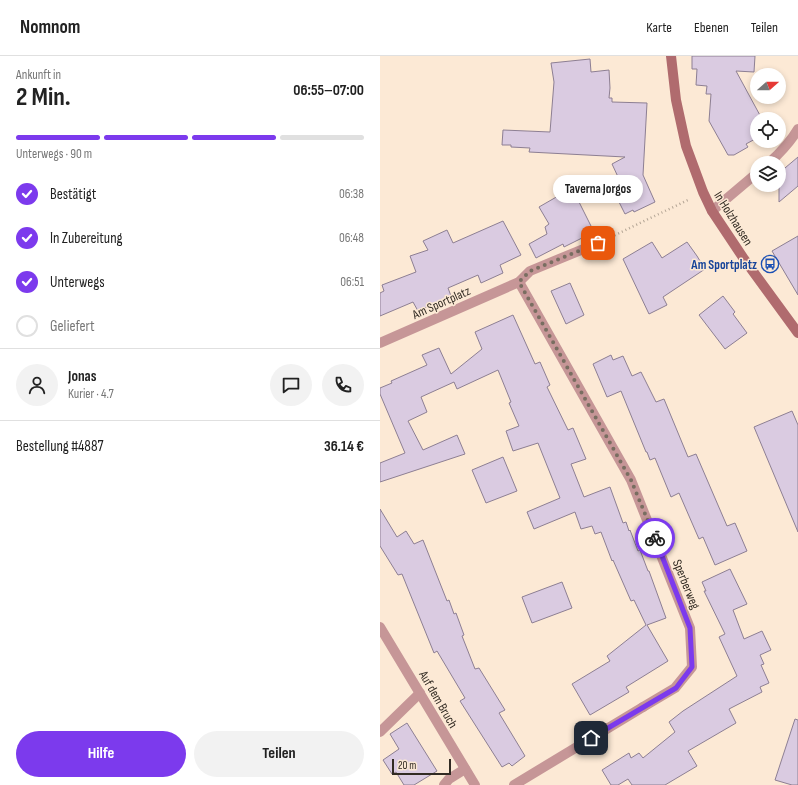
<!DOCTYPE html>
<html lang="de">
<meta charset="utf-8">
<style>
body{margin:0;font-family:"Sofia Sans Condensed",sans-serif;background:#f2f2f2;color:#222;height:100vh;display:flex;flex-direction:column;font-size:15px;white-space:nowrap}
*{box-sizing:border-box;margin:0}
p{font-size:13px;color:#767676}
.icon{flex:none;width:22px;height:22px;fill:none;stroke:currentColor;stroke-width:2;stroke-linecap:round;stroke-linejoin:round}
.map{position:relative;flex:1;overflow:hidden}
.side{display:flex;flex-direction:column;background:#fff;width:380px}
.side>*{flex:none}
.needle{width:26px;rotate:69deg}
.tools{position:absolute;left:370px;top:12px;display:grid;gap:8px}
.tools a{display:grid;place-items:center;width:36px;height:36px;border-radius:50%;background:#fff;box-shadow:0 2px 6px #0003;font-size:20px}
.scale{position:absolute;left:12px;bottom:10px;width:59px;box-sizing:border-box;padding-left:4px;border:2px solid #322b23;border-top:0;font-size:11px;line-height:14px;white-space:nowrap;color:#322b23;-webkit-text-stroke:3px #fce9d5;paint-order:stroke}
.pin{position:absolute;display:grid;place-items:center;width:34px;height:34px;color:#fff;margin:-17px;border-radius:8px;box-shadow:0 2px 6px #0006}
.courier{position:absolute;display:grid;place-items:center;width:40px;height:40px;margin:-20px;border:3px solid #7c3aed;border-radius:50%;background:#fff;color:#222;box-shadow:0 1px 5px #0007}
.bubble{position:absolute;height:28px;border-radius:14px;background:#fff;box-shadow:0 2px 6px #0003;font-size:13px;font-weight:700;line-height:28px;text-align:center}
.overview em{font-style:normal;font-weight:700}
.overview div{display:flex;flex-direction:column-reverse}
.overview{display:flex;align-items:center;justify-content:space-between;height:68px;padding:0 16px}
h1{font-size:26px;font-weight:700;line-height:30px}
.bar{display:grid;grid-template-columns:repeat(4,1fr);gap:6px 4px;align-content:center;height:48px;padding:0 16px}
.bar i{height:5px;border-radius:3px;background:#e0e0e0}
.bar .active{background:#7c3aed}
.bar p{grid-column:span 4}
.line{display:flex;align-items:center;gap:10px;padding:0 16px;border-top:1px solid #e0e0e0}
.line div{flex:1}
.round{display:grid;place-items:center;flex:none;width:42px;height:42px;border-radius:21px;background:#f2f2f2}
ol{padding:0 16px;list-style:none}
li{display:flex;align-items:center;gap:12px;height:44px}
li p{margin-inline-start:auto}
li .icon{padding:4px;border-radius:50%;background:#7c3aed;color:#fff;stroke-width:4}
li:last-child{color:#767676}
li i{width:22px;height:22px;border:2px solid #e0e0e0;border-radius:50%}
.primary-button{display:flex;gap:8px;margin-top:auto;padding:8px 16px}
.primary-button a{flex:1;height:46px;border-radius:24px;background:#7c3aed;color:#fff;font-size:16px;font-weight:700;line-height:46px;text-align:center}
.primary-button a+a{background:#f2f2f2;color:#222}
header{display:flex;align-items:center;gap:24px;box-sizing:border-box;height:56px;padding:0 20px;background:#fff;border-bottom:1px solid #e0e0e0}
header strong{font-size:19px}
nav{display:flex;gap:22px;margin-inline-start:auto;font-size:14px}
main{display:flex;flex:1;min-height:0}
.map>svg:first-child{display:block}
</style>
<header>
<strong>Nomnom</strong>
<nav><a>Karte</a><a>Ebenen</a><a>Teilen</a></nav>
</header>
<main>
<section class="side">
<div class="overview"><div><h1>2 Min.</h1><p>Ankunft in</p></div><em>06:55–07:00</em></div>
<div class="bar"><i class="active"></i><i class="active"></i><i class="active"></i><i></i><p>Unterwegs · 90 m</p></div>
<ol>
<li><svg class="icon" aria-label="check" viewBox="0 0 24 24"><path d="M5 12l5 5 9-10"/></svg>Bestätigt<p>06:38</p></li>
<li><svg class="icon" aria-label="check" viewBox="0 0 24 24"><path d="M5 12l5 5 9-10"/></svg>In Zubereitung<p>06:48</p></li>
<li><svg class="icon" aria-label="check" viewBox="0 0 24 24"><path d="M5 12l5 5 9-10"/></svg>Unterwegs<p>06:51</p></li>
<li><i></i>Geliefert</li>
</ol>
<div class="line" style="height:72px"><a class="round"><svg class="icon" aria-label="person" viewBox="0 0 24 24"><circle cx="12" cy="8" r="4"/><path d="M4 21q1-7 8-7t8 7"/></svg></a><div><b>Jonas</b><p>Kurier · 4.7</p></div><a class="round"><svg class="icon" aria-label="chat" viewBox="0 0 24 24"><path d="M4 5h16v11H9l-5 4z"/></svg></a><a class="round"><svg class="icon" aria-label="phone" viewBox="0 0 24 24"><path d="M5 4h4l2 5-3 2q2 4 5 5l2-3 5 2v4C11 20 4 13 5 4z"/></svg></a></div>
<div class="line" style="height:52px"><div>Bestellung #4887</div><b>36.14 €</b></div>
<div class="primary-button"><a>Hilfe</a><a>Teilen</a></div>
</section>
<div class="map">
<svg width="418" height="729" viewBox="0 0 418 729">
<rect width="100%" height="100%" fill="#fce9d5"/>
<g fill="#dacbe1" stroke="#8d7f93">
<path d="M312 0H375L374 16 356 15 382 63H377V82L366 88 368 91 354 99H348L329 65 331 38H326L327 30 316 29 317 13H312Z"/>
<path d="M210 3 211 16 229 14 230 32 229 42H232V46L267 47 263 119 275 146 254 156 253 154 245 158 237 142 246 138 232 108 245 101 149 96 150 92 131 91V89H122L123 74 170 76 174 26 171 7Z"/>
<path d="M418 101V130L399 146V117Z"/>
<path d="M192 132 214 176 184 191 183 188 156 202 149 188 167 178 165 171 169 168 159 151Z"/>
<path d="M123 165 141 199 120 209 123 217 101 227 98 219 68 232 71 240 38 255 33 246 0 260V237L4 235 2 229 36 216 30 200 48 194 43 185 67 174 73 187Z"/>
<path d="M418 180V239L392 195Z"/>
<path d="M272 186 282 202 307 186 317 200 325 213 283 241 287 249 269 258 243 203Z"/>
<path d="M190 227 204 259 186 268 171 235Z"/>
<path d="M343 240 355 256 353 258 367 277 345 293 319 259Z"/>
<path d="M133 259 155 308 160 306 170 329 167 331 188 374 193 372 206 403 191 408 204 441 230 431 243 467 246 466 249 475 250 474 258 495 260 494 268 515H269L286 562 267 569 288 605 246 631 249 636 210 659 192 628 230 605 227 600 266 569 254 544 251 545 233 504 232 505 221 476 215 478 212 470 201 473 195 456 154 473 147 456 180 442 158 387 133 395 126 375 139 370 129 347 131 346 118 314 77 333 74 326 41 341 47 356 28 365 43 394 77 379 85 398 0 426V407L25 397 0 338V332L12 327 11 325 47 309 42 299 59 292 71 318 102 293 95 276Z"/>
<path d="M231 299 233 304 243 300 252 320 261 316 276 346 284 343 308 401 316 398 347 470 355 467 367 495 335 509 323 481 319 483 299 437 291 441 275 402 270 404 267 396H266L241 335 227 341 213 308Z"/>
<path d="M412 355 418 369V476L374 371Z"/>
<path d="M123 401 137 435 106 447 92 414Z"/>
<path d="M0 453 17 481 26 475 34 488 43 484 67 545 69 544 74 558 76 557 84 579 82 580 95 613 99 612 125 654 119 657 145 700 132 710 129 707 122 711 80 645 85 642 57 595 54 597 22 518 18 519 0 490Z"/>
<path d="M350 513 367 548 353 554 364 583 382 575 391 594 380 599 384 608 381 609 389 627 380 631 382 636 349 653 356 667 308 695 317 710 285 729H252L248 723 238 729H231L222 714 249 697 251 702 259 697 263 702 295 676 289 666 303 655 357 620 339 581 345 578 324 535H326L322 526Z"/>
<path d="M182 526 192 552 152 567 142 541Z"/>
<path d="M415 663 418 664V729H412L395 724Z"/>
<path d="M27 667 57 715 34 729H24L16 716 12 718 3 704 19 693 10 678Z"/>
</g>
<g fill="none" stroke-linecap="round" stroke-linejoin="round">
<path stroke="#b3a595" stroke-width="2.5" stroke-dasharray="1 3" stroke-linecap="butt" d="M231 181 310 143"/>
<g stroke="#c69697" stroke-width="10">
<path d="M0 676 40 637"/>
<path d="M134 729 263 651"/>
</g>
<g stroke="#c69697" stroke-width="10">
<path d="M389 107C400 97 410 87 418 73"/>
<path d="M332 155 377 117"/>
<path d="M139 226 251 424 310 572 312 611 295 632 263 651"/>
<path d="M0 287 139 226 150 215 218 187"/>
<path d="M0 571 95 729"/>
<path d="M64 729 69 723 85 713"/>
</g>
<path stroke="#b06b6e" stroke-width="10" d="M291 0 296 44 306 90 323 136 332 155 364 203 418 277"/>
</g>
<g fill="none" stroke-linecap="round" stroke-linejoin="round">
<path stroke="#796e61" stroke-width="4" stroke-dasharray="0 7.2" d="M218 187 150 215 139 226 251 424 275 482"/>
<path stroke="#7c3aed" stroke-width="5" d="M211 682 296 632 312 611 310 572 275 482"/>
</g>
<defs>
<symbol id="bus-ring" viewBox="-11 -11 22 22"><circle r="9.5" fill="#fce9d5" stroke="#1a4fb4" stroke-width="1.5"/><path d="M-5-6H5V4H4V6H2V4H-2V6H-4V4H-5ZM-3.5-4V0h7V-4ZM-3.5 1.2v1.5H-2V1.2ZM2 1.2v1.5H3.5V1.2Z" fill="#1a4fb4"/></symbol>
</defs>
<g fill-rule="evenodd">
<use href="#bus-ring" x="380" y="198" width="20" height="20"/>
</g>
<g text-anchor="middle" stroke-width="3" stroke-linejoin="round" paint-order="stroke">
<g font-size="13" fill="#322b23" stroke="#fce9d5">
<text transform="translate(354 162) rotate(58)" y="5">In Holzhausen</text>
<text transform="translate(61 246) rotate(-24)" y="5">Am Sportplatz</text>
<text transform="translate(307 528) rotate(68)" y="5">Sperberweg</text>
<text transform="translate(59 643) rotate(60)" y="5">Auf dem Bruch</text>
</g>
<g font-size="13" font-weight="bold" fill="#164399" stroke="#fce9d5" text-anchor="end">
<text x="377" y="213">Am Sportplatz</text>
</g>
</g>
</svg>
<div class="tools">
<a><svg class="needle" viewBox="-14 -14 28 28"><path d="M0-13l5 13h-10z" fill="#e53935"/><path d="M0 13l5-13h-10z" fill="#767676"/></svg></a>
<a><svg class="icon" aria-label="locate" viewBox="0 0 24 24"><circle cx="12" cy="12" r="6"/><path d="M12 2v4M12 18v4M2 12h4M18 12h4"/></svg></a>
<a><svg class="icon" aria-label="layers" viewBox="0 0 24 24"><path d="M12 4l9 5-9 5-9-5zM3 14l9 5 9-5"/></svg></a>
</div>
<div class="scale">20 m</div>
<div class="pin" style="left:218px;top:187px;background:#ea580c"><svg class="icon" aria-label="bag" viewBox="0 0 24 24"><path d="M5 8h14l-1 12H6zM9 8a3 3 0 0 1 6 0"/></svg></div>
<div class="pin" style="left:211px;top:682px;background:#1f2937"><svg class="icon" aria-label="home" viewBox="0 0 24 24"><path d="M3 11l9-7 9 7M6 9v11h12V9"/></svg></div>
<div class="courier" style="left:275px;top:482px"><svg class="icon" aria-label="bike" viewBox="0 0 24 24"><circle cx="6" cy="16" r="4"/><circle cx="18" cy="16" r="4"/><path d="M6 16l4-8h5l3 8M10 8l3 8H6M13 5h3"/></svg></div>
<div class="bubble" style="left:173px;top:119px;width:90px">Taverna Jorgos</div>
</div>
</main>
